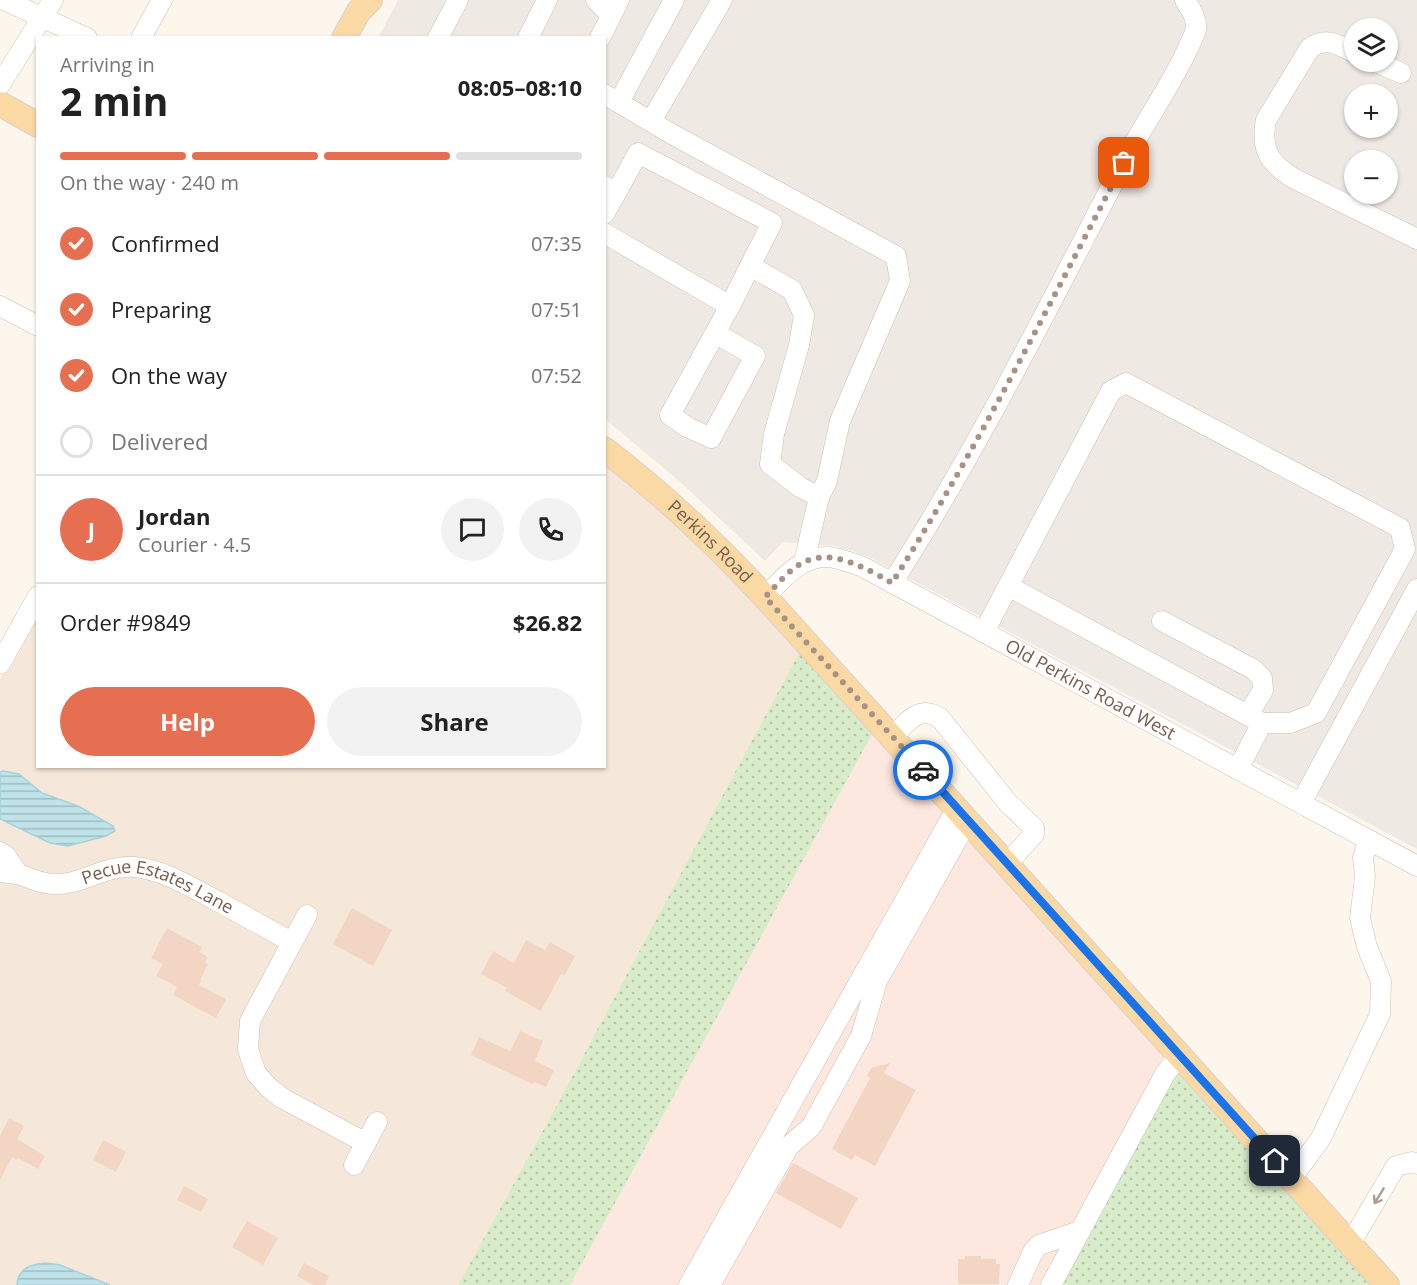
<!DOCTYPE html>
<meta charset="utf-8">
<style>
body{margin:0;font-family:"Open Sans",sans-serif;background:#f2f2f2;color:#222;height:100vh;display:flex;flex-direction:column;font-size:22px;white-space:nowrap}
*{box-sizing:border-box;margin:0}
p{font-size:20px;color:#767676}
.icon{flex:none;width:33px;height:33px;fill:none;stroke:currentColor;stroke-width:2;stroke-linecap:round;stroke-linejoin:round}
.map{position:relative;flex:1;overflow:hidden}
.side{position:absolute;left:36px;top:36px;width:570px;height:732px;display:flex;flex-direction:column;background:#fff;border-radius:0px;box-shadow:0 2px 4px #0004}
.side>*{flex:none}
.tools{position:absolute;left:1344px;top:18px;display:grid;gap:12px}
.tools a{display:grid;place-items:center;width:54px;height:54px;border-radius:50%;background:#fff;box-shadow:0 2px 4px #0004;font-size:30px}
.pin{position:absolute;display:grid;place-items:center;width:51px;height:51px;color:#fff;margin:-26px;border-radius:12px;box-shadow:0 3px 9px #0006}
.courier{position:absolute;display:grid;place-items:center;width:60px;height:60px;margin:-30px;border:4px solid #1a73e8;border-radius:50%;background:#fff;color:#222;box-shadow:0 2px 8px #0007}
.headline em{font-style:normal;font-weight:700}
.headline div{display:flex;flex-direction:column-reverse}
.headline{display:flex;align-items:center;justify-content:space-between;height:102px;padding:0 24px}
h1{font-size:39px;font-weight:700;line-height:45px}
.bar{display:grid;grid-template-columns:repeat(4,1fr);gap:9px 6px;align-content:center;height:72px;padding:0 24px}
.bar i{height:8px;border-radius:4px;background:#e0e0e0}
.bar .active{background:#e76f51}
.bar p{grid-column:span 4}
.line{display:flex;align-items:center;gap:15px;padding:0 24px;border-top:2px solid #e0e0e0}
.line div{flex:1}
.round{display:grid;place-items:center;flex:none;width:63px;height:63px;border-radius:32px;background:#f2f2f2}
ol{padding:0 24px;list-style:none}
li{display:flex;align-items:center;gap:18px;height:66px}
li p{margin-inline-start:auto}
li .icon{padding:6px;border-radius:50%;background:#e76f51;color:#fff;stroke-width:4}
li:last-child{color:#767676}
li i{width:33px;height:33px;border:3px solid #e0e0e0;border-radius:50%}
.primary-button{display:flex;gap:12px;margin-top:auto;padding:12px 24px}
.primary-button a{flex:1;height:69px;border-radius:36px;background:#e76f51;color:#fff;font-size:24px;font-weight:700;line-height:69px;text-align:center}
.primary-button a+a{background:#f2f2f2;color:#222}
.map>svg:first-child{display:block}
</style>
<div class="map">
<svg width="1417" height="1285" viewBox="0 0 1417 1285">
<defs>
<pattern id="green-dots" width="8" height="8" patternUnits="userSpaceOnUse" patternTransform="scale(1.5)"><rect width="8" height="8" fill="#d8ecc9"/><path d="M2 2h.1M6 6h.1" fill="none" stroke="#b4c2a5" stroke-width="1.8" stroke-linecap="round"/></pattern>
<pattern id="water-rules" width="6" height="5" patternUnits="userSpaceOnUse" patternTransform="scale(1.5)"><rect width="6" height="5" fill="#bfe3e8"/><path d="M0 2.5h6" fill="none" stroke="#a0bbbe"/></pattern>
</defs>
<rect width="100%" height="100%" fill="#fdf6ec"/>
<path fill="#f5e8da" d="M605 461 644 491 802 647 557 1105 458 1285H0V679L37 613 38 766H604Z"/>
<path fill="#fde8e0" d="M875 729 1178 1066 1058 1285H570Z"/>
<path fill="#efe9e4" fill-rule="evenodd" d="M398 0H1417V849L867 556 835 546 783 542 765 561 678 480 605 419 604 38H378ZM1354 28H1388V62H1354ZM1354 94H1388V128H1354ZM1354 160H1388V194H1354Z"/>
<g fill="url(#green-dots)">
<path d="M802 647 875 729 570 1285H458L557 1105Z"/>
<path d="M1178 1066 1375 1285H1058Z"/>
</g>
<g fill="url(#water-rules)" stroke="#a5d3da" stroke-width="1.5">
<path d="M3 771 19 774 42 793 78 806 113 826 115 831 106 836 68 846 50 843 0 819V772Z"/>
<path d="M46 1263 60 1265 110 1285H17C18 1268 31 1264 46 1263Z"/>
</g>
<g fill="#f3d5c3">
<path d="M352 908 392 930 373 966 333 944Z"/>
<path d="M167 928 202 947 199 952 208 957 205 963 208 964 200 980 201 981 199 985 226 999 216 1018 173 995 177 987 156 976 163 964 151 958Z"/>
<path d="M526 940 545 950 550 942 575 956 565 975 561 974 541 1011 505 991 507 988 481 974 493 951 514 963Z"/>
<path d="M520 1031 543 1041 535 1061 554 1070 546 1087 534 1082 532 1084 471 1055 479 1037 510 1051Z"/>
<path d="M890 1063 884 1073 916 1090 875 1166 855 1155 852 1160 832 1149 870 1078 867 1076 871 1068Z"/>
<path d="M9 1118 24 1126 17 1139 45 1156 38 1169 18 1158 17 1160 12 1157 0 1180V1136Z"/>
<path d="M103 1140 126 1152 116 1172 93 1160Z"/>
<path d="M793 1163 858 1198 841 1229 776 1193Z"/>
<path d="M184 1186 208 1199 201 1212 177 1200Z"/>
<path d="M247 1221 278 1238 263 1265 232 1247Z"/>
<path d="M965 1256H981V1259H996V1264H1000L999 1284H958V1259H965Z"/>
<path d="M304 1263 329 1276 325 1285H314L297 1276Z"/>
</g>
<g fill="none" stroke-linecap="round" stroke-linejoin="round">
<defs>
<g id="minor">
<path d="M4 0 87 38"/>
<path d="M596 0 611 15"/>
<path d="M141 38 162 0"/>
<path d="M438 38 458 0"/>
<path d="M528 38 547 0"/>
<path d="M600 38 619 0"/>
<path d="M1354 52C1338 45 1326 36 1310 48L1266 120C1260 150 1270 164 1295 179L1417 239"/>
<path d="M1376 62 1401 73"/>
<path d="M0 85 53 0"/>
<path d="M604 94 670 133 896 256 900 281 840 421 827 481 819 497"/>
<path d="M619 102 674 0"/>
<path d="M651 121 722 0"/>
<path d="M604 186 616 193 638 153 772 223 750 266 792 290 804 315 799 345 774 434 770 464 800 487 819 497 804 562"/>
<path d="M604 214 616 193"/>
<path d="M604 233 730 306 750 266"/>
<path d="M0 306 38 326"/>
<path d="M715 333 755 356 711 438 687 427 670 415 730 306"/>
<path d="M892 583C981 444 1054 295 1131 149 1150 114 1173 82 1189 46 1191 41 1195 34 1196 29 1197 17 1190 9 1185 0"/>
<path id="s1" d="M765 597C782 579 801 556 828 557 839 558 851 563 861 566L1417 866"/>
<path d="M1162 621 1253 669 1262 678 1263 690 1248 715"/>
<path d="M984 632 1111 391 1126 383 1400 528 1405 549 1316 713 1290 723H1262L1008 586"/>
<path d="M0 664 38 596"/>
<path d="M892 737C907 723 918 704 940 718L1008 803 1034 828V834L1007 864"/>
<path d="M1238 769 1262 723"/>
<path d="M1301 803 1417 589"/>
<path d="M0 852 6 856 18 874 0 872"/>
<path id="s2" d="M18 874C30 878 41 884 54 884 79 886 104 865 134 867 165 870 192 888 219 902 243 915 267 928 291 942"/>
<path d="M307 915 250 1021 248 1049 252 1062 256 1073 269 1088 282 1098 366 1143"/>
<path d="M354 1165 377 1122"/>
<path d="M1291 1179 1321 1138 1380 1014 1381 981 1367 947 1360 918 1365 877 1363 857 1369 840"/>
<path d="M1350 1244 1396 1166 1412 1162 1417 1164"/>
<path d="M689 1285 957 808"/>
<path d="M710 1285 789 1146 811 1127 861 1036 877 981 968 820"/>
<path d="M1018 1285 1033 1252 1039 1245 1080 1231"/>
<path d="M1051 1285 1165 1074 1179 1055"/>
</g>
<g id="major">
<path d="M344 38 359 11 370 0"/>
<path d="M0 104 38 125"/>
<path id="s3" d="M604 449C663 494 715 543 765 597L1387 1285"/>
</g>
</defs>
<use href="#minor" stroke="#d1beb0" stroke-width="21"/>
<use href="#major" stroke="#dad1cd" stroke-width="26"/>
<use href="#minor" stroke="#fff" stroke-width="20"/>
<use href="#major" stroke="#fbd9a5" stroke-width="24"/>
</g>
<defs><path id="oneway-shaft" d="M-6 0H5M1.5-3L5.5 0L1.5 3" fill="none" stroke-width="1.6" stroke-linecap="round" stroke-linejoin="round" transform="scale(1.5)"/></defs>
<use stroke="#af9d94" href="#oneway-shaft" transform="translate(1379 1196) rotate(121)"/>
<g fill="none" stroke-linecap="round" stroke-linejoin="round">
<path stroke="#a89285" stroke-width="6" stroke-dasharray="0 10.8" d="M923 770 765 597C777 585 789 569 804 562 833 548 867 569 892 583 978 448 1049 304 1124 163"/>
<path stroke="#1a73e8" stroke-width="8" d="M923 770 1275 1161"/>
</g>
<g text-anchor="middle" stroke-width="6" stroke-linejoin="round" paint-order="stroke">
<g font-size="18" fill="#7a5c4d" stroke="#fffaf3">
<text dy="6" stroke="none"><textPath href="#s3" startOffset="141">Perkins Road</textPath></text>
<text dy="6" stroke="none"><textPath href="#s1" startOffset="372">Old Perkins Road West</textPath></text>
<text dy="6" stroke="none"><textPath href="#s2" startOffset="147">Pecue Estates Lane</textPath></text>
</g>
</g>
</svg>
<div class="tools">
<a><svg class="icon" aria-label="layers" viewBox="0 0 24 24"><path d="M12 4l9 5-9 5-9-5zM3 14l9 5 9-5"/></svg></a>
<a>+</a>
<a>−</a>
</div>
<div class="pin" style="left:1124px;top:163px;background:#ea580c"><svg class="icon" aria-label="bag" viewBox="0 0 24 24"><path d="M5 8h14l-1 12H6zM9 8a3 3 0 0 1 6 0"/></svg></div>
<div class="pin" style="left:1275px;top:1161px;background:#1f2937"><svg class="icon" aria-label="home" viewBox="0 0 24 24"><path d="M3 11l9-7 9 7M6 9v11h12V9"/></svg></div>
<div class="courier" style="left:923px;top:770px"><svg class="icon" aria-label="car" viewBox="0 0 24 24"><path d="M5 17H2v-5l4-1 3-4h7l3 4 3 1v5h-3M9 17h6M6 11h13"/><circle cx="7" cy="17" r="2"/><circle cx="17" cy="17" r="2"/></svg></div>
<section class="side">
<div class="headline"><div><h1>2 min</h1><p>Arriving in</p></div><em>08:05–08:10</em></div>
<div class="bar"><i class="active"></i><i class="active"></i><i class="active"></i><i></i><p>On the way · 240 m</p></div>
<ol>
<li><svg class="icon" aria-label="check" viewBox="0 0 24 24"><path d="M5 12l5 5 9-10"/></svg>Confirmed<p>07:35</p></li>
<li><svg class="icon" aria-label="check" viewBox="0 0 24 24"><path d="M5 12l5 5 9-10"/></svg>Preparing<p>07:51</p></li>
<li><svg class="icon" aria-label="check" viewBox="0 0 24 24"><path d="M5 12l5 5 9-10"/></svg>On the way<p>07:52</p></li>
<li><i></i>Delivered</li>
</ol>
<div class="line" style="height:108px"><b class="round" style="background:#e76f51;color:#fff">J</b><div><b>Jordan</b><p>Courier · 4.5</p></div><a class="round"><svg class="icon" aria-label="chat" viewBox="0 0 24 24"><path d="M4 5h16v11H9l-5 4z"/></svg></a><a class="round"><svg class="icon" aria-label="phone" viewBox="0 0 24 24"><path d="M5 4h4l2 5-3 2q2 4 5 5l2-3 5 2v4C11 20 4 13 5 4z"/></svg></a></div>
<div class="line" style="height:78px"><div>Order #9849</div><b>$26.82</b></div>
<div class="primary-button"><a>Help</a><a>Share</a></div>
</section>
</div>
